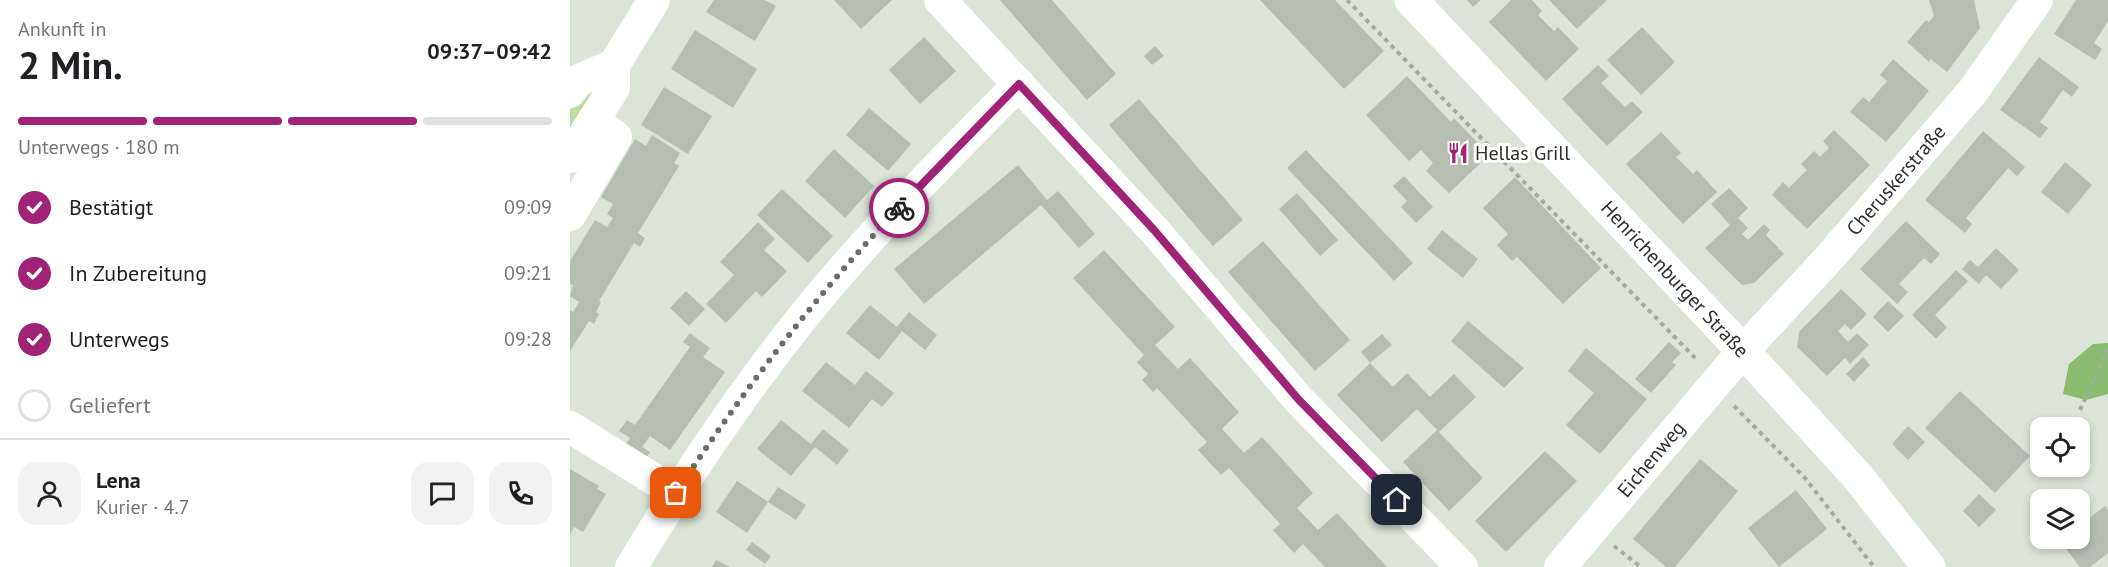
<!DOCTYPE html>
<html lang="de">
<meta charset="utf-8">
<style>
body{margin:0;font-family:"PT Sans",sans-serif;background:#f2f2f2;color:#202124;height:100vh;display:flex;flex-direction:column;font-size:22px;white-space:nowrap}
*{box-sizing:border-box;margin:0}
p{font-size:20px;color:#757577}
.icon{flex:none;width:33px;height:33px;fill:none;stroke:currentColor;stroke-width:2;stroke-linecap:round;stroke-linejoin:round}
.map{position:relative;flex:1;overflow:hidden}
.details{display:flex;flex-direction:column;background:#fff;width:570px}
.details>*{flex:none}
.controls{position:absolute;left:1460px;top:417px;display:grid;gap:12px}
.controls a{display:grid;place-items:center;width:60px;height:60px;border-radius:12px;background:#fff;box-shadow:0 3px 9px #0003;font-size:30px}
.pin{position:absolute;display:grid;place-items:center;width:51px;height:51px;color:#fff;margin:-26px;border-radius:12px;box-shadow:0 3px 9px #0006}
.courier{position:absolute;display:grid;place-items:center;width:60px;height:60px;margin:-30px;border:4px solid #a02377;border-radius:50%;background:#fff;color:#222;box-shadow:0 2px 8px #0007}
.summary em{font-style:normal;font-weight:800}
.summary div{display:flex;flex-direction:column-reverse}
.summary{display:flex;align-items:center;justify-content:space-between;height:102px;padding:0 18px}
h1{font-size:39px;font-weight:800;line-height:45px}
.bar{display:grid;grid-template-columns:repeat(4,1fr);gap:9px 6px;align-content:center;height:72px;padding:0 18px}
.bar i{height:8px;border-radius:4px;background:#e0e0e0}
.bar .current{background:#a02377}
.bar p{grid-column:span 4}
.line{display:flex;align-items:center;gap:15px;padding:0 18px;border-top:2px solid #e0e0e0}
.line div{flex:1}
.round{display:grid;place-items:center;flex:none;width:63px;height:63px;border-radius:18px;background:#f2f2f2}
ol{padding:0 18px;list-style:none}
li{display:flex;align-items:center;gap:18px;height:66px}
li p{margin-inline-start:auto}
li .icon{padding:6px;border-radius:50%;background:#a02377;color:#fff;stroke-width:4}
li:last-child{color:#757577}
li i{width:33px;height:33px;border:3px solid #e0e0e0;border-radius:50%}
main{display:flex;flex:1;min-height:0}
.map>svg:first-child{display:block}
</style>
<main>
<section class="details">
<div class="summary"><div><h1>2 Min.</h1><p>Ankunft in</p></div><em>09:37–09:42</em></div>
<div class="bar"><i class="current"></i><i class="current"></i><i class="current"></i><i></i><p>Unterwegs · 180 m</p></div>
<ol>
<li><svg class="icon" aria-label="check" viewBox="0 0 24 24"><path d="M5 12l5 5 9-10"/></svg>Bestätigt<p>09:09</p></li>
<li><svg class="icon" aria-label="check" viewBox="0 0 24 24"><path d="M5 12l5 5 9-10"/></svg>In Zubereitung<p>09:21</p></li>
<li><svg class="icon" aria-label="check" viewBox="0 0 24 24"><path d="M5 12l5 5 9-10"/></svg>Unterwegs<p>09:28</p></li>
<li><i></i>Geliefert</li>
</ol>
<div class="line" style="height:108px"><a class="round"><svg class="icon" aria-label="person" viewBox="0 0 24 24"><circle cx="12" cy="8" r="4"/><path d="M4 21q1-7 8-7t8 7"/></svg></a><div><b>Lena</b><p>Kurier · 4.7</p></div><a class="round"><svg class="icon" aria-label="chat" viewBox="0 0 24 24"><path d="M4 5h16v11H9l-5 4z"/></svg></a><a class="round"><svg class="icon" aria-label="phone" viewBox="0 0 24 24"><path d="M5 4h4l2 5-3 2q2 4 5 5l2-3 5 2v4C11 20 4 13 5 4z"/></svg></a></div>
</section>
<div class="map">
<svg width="1538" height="567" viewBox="0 0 1538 567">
<rect width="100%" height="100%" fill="#dce4d7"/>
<path fill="#b8e0a2" d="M24 93 0 130V110L12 95Z"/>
<path fill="#8bbb6e" d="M1538 343V394L1516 400 1493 394 1499 364 1523 344Z"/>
<g fill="#b6beb2">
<path d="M144 0H195L206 6 185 41 136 12Z"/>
<path d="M264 0H322L291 29Z"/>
<path d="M430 0H482L546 74 517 100Z"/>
<path d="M690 0H765L814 51 774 89Z"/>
<path d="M897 0H911L903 7Z"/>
<path d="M941 0H962L972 11 968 15 984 31 988 27 1009 49 976 81 919 22Z"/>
<path d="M979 0H1037L1007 29Z"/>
<path d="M1359 0H1404L1410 28 1377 72 1361 59 1359 62 1337 42 1356 20 1359 22 1364 16Z"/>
<path d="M1506 0H1538V21L1524 43 1532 49 1525 60 1484 34Z"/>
<path d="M1072 27 1105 62 1071 95 1037 60Z"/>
<path d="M125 30 187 69 163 108 101 69Z"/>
<path d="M354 37 386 71 350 104 319 70Z"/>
<path d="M585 46 594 56 582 65 574 56Z"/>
<path d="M1469 57 1509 87 1502 97 1493 90 1470 122 1478 128 1470 138 1430 110Z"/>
<path d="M1323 59 1359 91 1316 142 1280 112 1293 97 1299 102 1317 81 1310 75Z"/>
<path d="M1028 65 1039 76 1031 83 1055 107 1062 101 1073 112 1037 146 992 99Z"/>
<path d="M837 76 881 122 884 118 919 155 879 193 856 171 863 163 851 150 839 161 796 115Z"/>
<path d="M94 87 142 116 118 154 71 125Z"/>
<path d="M569 99 673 220 643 246 539 125Z"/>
<path d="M299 108 341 144 318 171 276 135Z"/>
<path d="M1264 130 1300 165 1237 229 1202 195 1213 182 1219 188 1237 170 1231 164 1244 151 1250 157 1259 148 1253 141Z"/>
<path d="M1413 131 1455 167 1447 176 1438 168 1396 218 1402 224 1395 233 1355 200Z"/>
<path d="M1091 132 1111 153 1106 157 1123 174 1127 170 1147 192 1113 224 1056 164Z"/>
<path d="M82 135 110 153 104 163 109 166 68 233 75 238 70 247 64 243 29 301 31 302 26 312 29 314 24 324 19 321 0 351V310L3 312 9 302 0 296 3 285 0 284V261L25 220 37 227 43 218 37 214 43 204 31 197 65 139 76 146Z"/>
<path d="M264 149 304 186 275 218 235 181Z"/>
<path d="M736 150 843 263 824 281 717 168Z"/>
<path d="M1495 162 1522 185 1498 214 1471 192Z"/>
<path d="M448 165 477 200 488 191 525 234 509 248 471 205 354 304 324 269Z"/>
<path d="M834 176 863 207 846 223 831 207 837 201 823 186Z"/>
<path d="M945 177 1031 268 993 304 947 257 942 261 927 245 938 234 913 208Z"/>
<path d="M1159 188 1178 208 1168 218 1178 228 1172 234 1178 240 1194 224 1200 230 1196 235 1214 254 1184 283 1172 285 1135 248 1160 225 1141 204Z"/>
<path d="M212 189 263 236 238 263 187 215Z"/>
<path d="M727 193 768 240 750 256 709 209Z"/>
<path d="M1336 221 1370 254 1361 264 1354 258 1329 284 1338 292 1327 304 1290 269Z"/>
<path d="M188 222 205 239 194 250 217 271 192 297 186 291 156 323 136 304 164 275 150 262Z"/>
<path d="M872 230 908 259 893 278 857 249Z"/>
<path d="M693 241 780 340 745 371 658 272Z"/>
<path d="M1426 248 1449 270 1431 289 1416 275 1409 284 1392 269 1400 260 1408 267Z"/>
<path d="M534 250 605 327 585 345 608 369 620 358 669 412 652 429 674 453 692 437 743 493 727 508 748 530 767 513 817 567H755L733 544 724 553 703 530 710 524 659 468 651 475 628 450 637 442 587 388 583 392 572 380 578 374 567 362 574 355 503 278Z"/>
<path d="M1386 270 1398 281 1365 315 1377 327 1366 339 1342 315Z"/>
<path d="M1271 289 1297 314 1281 330 1275 324 1268 331 1278 342 1287 333 1299 345 1280 364 1275 358 1257 376 1227 347 1229 332Z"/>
<path d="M116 291 135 309 119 326 100 308Z"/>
<path d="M1318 301 1334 316 1318 332 1303 317Z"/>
<path d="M300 305 327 327 339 312 367 335 355 350 332 331 309 360 276 333Z"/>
<path d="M898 321 954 368 934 388 881 341Z"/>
<path d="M120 333 140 348 133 357 155 372 100 450 80 436 72 447 80 452 73 462 53 448 60 438 49 431 57 420 65 425 120 347 113 342Z"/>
<path d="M812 334 822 345 800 363 791 352Z"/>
<path d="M1099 342 1111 353 1102 362 1106 365 1081 393 1065 379Z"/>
<path d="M1016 348 1077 399 1030 454 996 425 1024 393 998 371Z"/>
<path d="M1293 357 1300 365 1284 382 1276 374Z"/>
<path d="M256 362 285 385 296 371 324 393 312 407 302 399 279 428 232 391Z"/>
<path d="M800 363 823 387 837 373 860 397 884 374 906 397 869 432 913 478 879 511 833 462 867 430 847 409 812 442 767 395Z"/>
<path d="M1390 391 1460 456 1425 493 1355 428Z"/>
<path d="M211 420 241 444 253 429 279 450 267 465 245 447 221 476 187 449Z"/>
<path d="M1338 426 1355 442 1338 460 1322 444Z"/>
<path d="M975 451 1007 481 936 552 905 521Z"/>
<path d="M1130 459 1168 491 1105 567H1096L1063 539Z"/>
<path d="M0 469 29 486 27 489 36 494 13 532 4 527 0 534Z"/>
<path d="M167 481 198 502 208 487 236 505 226 520 198 502 177 533 146 512Z"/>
<path d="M1226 490 1257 529 1209 567 1178 528Z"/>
<path d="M1409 494 1426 510 1409 527 1393 511Z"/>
<path d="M1535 506 1538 510V553L1520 567H1510L1490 541 1509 538V526Z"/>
<path d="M182 542 201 556 195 564 176 550Z"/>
<path d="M146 560 160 567H142Z"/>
</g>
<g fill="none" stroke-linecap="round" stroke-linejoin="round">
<g stroke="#a4aba0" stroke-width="4" stroke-dasharray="4.5 4.5" stroke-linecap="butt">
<path d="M777 0 1128 361"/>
<path d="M1164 406 1235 478 1304 567"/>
<path d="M1510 410 1538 349"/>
<path d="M1044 546 1071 567"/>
</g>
<g stroke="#fff" stroke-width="32">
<path d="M370 0 584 230 729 400 892 567"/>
<path d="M0 92 9 80 44 65"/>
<path d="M0 157 44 88V65L84 0"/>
<path d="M0 215 46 137 23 121"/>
<path d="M0 427 106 493"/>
<path d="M61 567C131 452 206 341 298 241 346 187 398 136 449 84"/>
<path d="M990 567 1173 351 1261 256 1403 91 1467 0"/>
</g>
<path stroke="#fff" stroke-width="33" d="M841 0 1173 351 1288 477 1359 567"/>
</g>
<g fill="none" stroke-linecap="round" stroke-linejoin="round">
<path stroke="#6a6e67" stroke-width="6" stroke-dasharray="0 10.8" d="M106 493C172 392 245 296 329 208"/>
<path stroke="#a02377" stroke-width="8" d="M329 208 449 84 584 230 729 400 827 500"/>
</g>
<defs>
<symbol id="restaurant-bare" viewBox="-9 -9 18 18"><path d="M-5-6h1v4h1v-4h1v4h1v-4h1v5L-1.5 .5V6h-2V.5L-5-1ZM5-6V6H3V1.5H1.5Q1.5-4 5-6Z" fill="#a02377" stroke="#fff" stroke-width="2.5" paint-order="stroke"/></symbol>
</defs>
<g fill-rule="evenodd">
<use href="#restaurant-bare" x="873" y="138" width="30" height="30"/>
</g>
<g text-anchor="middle" stroke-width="6" stroke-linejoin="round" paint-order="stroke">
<g font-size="20" fill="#2c2f2a" stroke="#fff" text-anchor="start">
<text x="905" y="160">Hellas Grill</text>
</g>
<g font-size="20" fill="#2c2f2a" stroke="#fff">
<text transform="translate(1326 180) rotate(-49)" y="7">Cheruskerstraße</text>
<text transform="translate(1105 279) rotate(47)" y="7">Henrichenburger Straße</text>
<text transform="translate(1081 459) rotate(-50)" y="7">Eichenweg</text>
</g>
</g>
</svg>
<div class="controls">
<a><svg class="icon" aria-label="locate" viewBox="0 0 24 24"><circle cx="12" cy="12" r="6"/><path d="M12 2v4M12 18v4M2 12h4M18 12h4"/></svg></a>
<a><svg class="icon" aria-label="layers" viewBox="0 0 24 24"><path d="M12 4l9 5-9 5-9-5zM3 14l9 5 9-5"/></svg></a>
</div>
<div class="pin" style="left:106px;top:493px;background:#ea580c"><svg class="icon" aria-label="bag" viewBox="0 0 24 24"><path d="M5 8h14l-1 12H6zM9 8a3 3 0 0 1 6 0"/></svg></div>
<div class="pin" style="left:827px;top:500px;background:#1f2937"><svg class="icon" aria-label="home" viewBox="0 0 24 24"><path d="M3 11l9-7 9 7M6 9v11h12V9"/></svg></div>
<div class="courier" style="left:329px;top:208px"><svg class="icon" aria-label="bike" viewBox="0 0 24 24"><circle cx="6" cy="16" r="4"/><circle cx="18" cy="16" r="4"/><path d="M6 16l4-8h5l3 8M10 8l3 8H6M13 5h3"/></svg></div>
</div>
</main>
